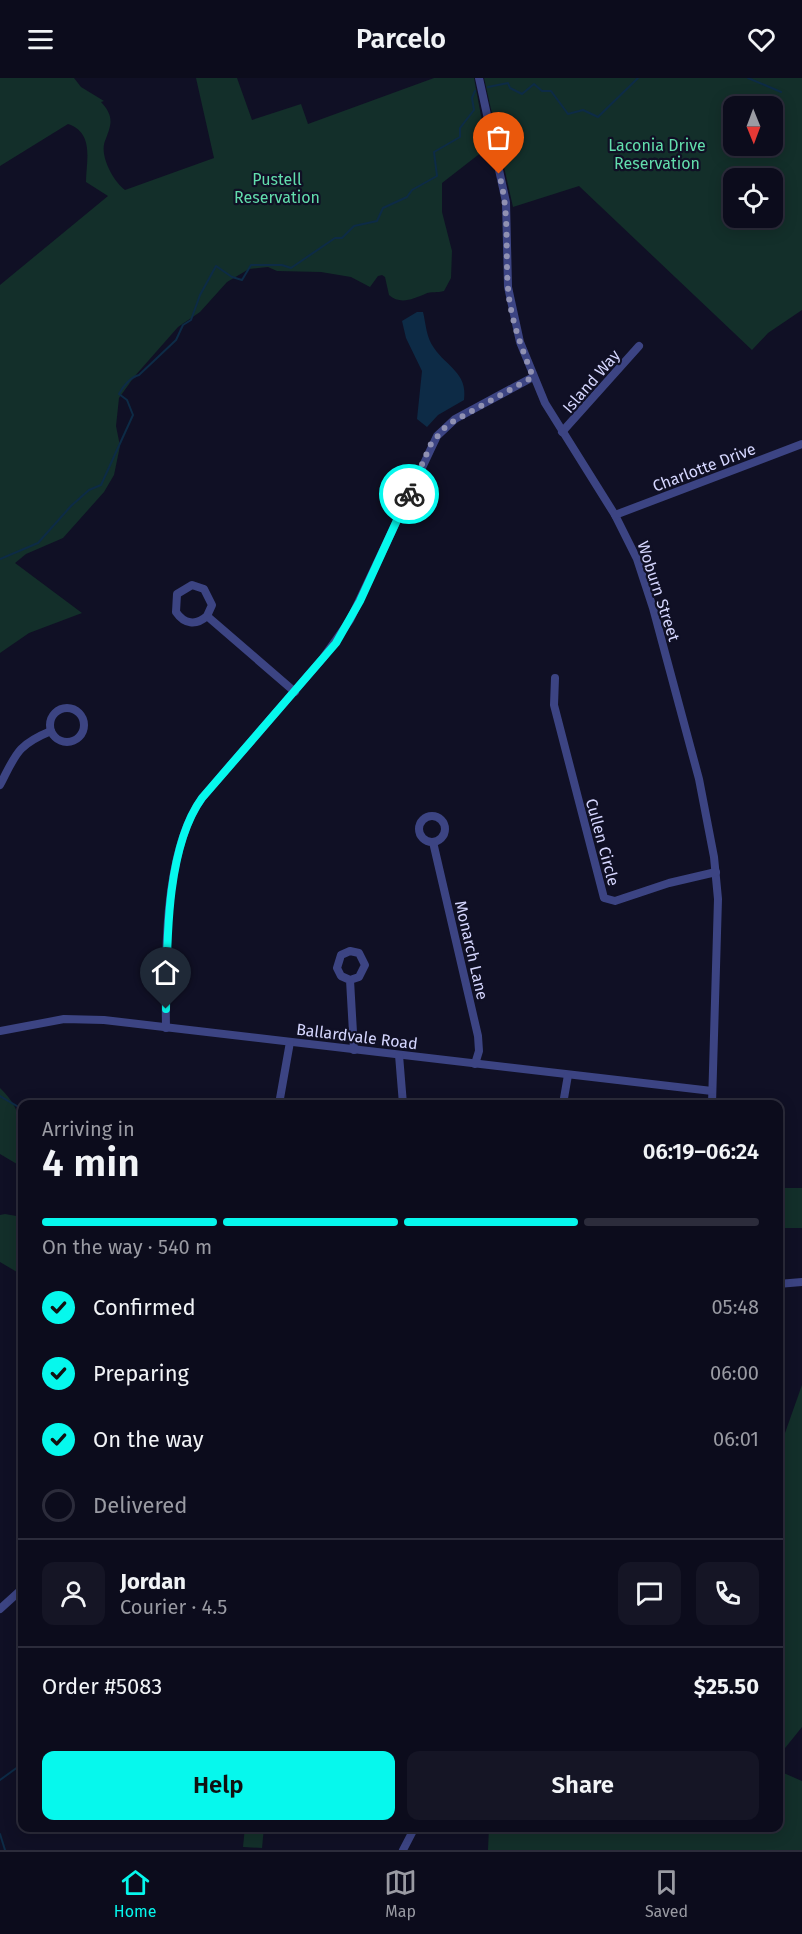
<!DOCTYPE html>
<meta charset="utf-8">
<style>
body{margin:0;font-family:"Fira Sans",sans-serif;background:#151525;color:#f1f3f6;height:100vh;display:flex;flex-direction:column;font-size:22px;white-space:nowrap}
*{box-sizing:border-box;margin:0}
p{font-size:20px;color:#9a9ba3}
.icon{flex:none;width:33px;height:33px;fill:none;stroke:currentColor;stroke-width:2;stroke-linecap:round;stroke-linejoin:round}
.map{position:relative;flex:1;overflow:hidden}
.side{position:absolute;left:18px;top:1022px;width:765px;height:732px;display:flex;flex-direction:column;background:#0c0c1c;border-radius:12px;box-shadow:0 3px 15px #0003,0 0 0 2px #2c2c3b}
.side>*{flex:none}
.needle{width:39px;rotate:179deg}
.tools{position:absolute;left:723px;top:18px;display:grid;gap:12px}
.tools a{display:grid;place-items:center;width:60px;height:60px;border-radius:12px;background:#0c0c1c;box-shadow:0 3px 15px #0003,0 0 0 2px #2c2c3b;font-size:30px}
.pin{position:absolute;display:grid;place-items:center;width:51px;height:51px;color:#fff;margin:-62px -26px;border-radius:50% 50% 50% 0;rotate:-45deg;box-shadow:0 0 6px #0007}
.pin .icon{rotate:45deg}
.courier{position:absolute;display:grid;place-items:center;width:60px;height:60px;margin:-30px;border:4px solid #06f8ed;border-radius:50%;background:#fff;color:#222;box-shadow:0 2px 8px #0007}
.headline em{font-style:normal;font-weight:600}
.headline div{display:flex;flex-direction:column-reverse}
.headline{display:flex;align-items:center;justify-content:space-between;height:102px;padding:0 24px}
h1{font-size:39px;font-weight:600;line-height:45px}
.bar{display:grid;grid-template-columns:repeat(4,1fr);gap:9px 6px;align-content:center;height:72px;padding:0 24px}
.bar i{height:8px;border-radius:4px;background:#2c2c3b}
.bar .active{background:#06f8ed}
.bar p{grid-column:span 4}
.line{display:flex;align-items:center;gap:15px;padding:0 24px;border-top:2px solid #2c2c3b}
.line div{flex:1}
.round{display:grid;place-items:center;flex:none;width:63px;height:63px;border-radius:12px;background:#151525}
ol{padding:0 24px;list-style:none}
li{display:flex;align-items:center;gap:18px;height:66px}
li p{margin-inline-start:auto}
li .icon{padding:6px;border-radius:50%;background:#06f8ed;color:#111;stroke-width:4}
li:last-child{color:#9a9ba3}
li i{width:33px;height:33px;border:3px solid #2c2c3b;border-radius:50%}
.action{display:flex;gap:12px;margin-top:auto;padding:12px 24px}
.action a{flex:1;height:69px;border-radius:12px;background:#06f8ed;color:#111;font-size:24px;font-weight:600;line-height:69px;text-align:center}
.action a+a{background:#151525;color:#f1f3f6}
header{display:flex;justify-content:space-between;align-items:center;height:78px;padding:0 24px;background:#0c0c1c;font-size:27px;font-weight:600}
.tab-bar{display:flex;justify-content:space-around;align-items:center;height:84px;border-top:2px solid #2c2c3b;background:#0c0c1c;font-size:16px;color:#9a9ba3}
.tab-bar a{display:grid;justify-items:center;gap:3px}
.tab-bar .active{color:#06f8ed}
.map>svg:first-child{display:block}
</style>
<header><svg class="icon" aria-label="menu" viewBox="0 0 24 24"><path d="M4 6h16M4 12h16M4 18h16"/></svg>Parcelo<svg class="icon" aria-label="heart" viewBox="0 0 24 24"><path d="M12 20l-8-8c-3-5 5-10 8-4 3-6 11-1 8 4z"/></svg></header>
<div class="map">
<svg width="802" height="1772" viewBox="0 0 802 1772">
<rect width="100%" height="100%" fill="#101025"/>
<g fill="#132f2a" fill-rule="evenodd">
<path d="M0 0H74L81 9 104 23 101 24C115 39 111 47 105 63 99 78 114 104 125 112L214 80 196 0H237L252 42 301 26 308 46 434 0H474L487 70 442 105V134L452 173 451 200 444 213C438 215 431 213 425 216 413 221 400 227 389 217L385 199 382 197 378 198 370 209 351 199 321 194 277 193 268 189 249 191 227 204 200 234 178 249 134 299 119 320 116 348 120 368 114 397 104 414 63 460 26 476 15 485 82 535 29 555 0 575V207L108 118 86 104C86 84 95 55 68 46L0 88Z"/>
<path d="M484 0H802V232L768 255 752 272 579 108 513 129ZM734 28H772V68H734ZM734 100H772V140H734Z"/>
<path d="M0 1010C25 1034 23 1056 22 1089L0 1076Z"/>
<rect x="780" y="1110" width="22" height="40"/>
<path d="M5 1136 22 1139V1197L0 1184V1137Z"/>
<path d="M802 1307V1649L781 1675H778L779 1372Z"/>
<path d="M779 1693 802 1703V1772H488L489 1749H778Z"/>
<path d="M245 1749H264L262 1770 243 1769Z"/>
</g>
<path fill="#0d2b46" d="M417 234H423C426 246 426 259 434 270 446 288 468 295 464 322L438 337 427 349 417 341 422 293 406 260 402 243Z"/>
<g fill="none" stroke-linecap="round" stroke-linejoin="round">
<g stroke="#0d2b46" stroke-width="2">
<path d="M748 0 781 14"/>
<path d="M488 9 508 5 510 10 522 16 534 6 542 13H551L568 36 583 32 598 39 638 0"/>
<path d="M0 481 38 465 71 428 89 412 101 407 133 337 127 322 119 316C123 308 131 299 139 297L176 262 183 247 191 242 200 217 216 188 232 199 242 202 251 187H282L291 190 335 160H342L354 148 377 143 383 130 407 119 412 112 437 98 434 74 460 59V50L474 32 472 20 475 13"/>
<path d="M0 1018 22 1031"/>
<path d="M0 1702 22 1686"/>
<path d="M0 1756 5 1772"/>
</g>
<g stroke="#3c4483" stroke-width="8">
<path d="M479 0 506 124 508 209 520 264 545 325 615 437 637 481 653 530 699 701 714 779 718 821 712 1026"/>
<path d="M562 354 639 268"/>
<path d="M615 437 802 366"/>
<path d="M207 538C196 548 184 546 176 534L177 516 192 507 204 511 212 527 207 538 295 614"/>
<path d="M555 600 554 627 604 820 615 823 669 805 716 794"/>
<circle cx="67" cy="647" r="17"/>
<path d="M0 707C16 676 17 667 51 653"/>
<circle cx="432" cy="751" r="13"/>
<path d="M433 764 478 958 479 973 475 986"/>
<path d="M350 902 359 899 365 887 359 875 350 873 341 877 337 890 341 898 350 902 354 972"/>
<path d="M166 950C165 885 163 773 202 720L323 580 350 542 437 358 455 341 533 299"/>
<path d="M0 953 64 941 104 942 712 1013"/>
<path d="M399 977 403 1026"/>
<path d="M279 1026 290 964"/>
<path d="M563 1026 568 997"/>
<path d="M778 1206 802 1204"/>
<path d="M0 1531 22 1511"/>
<path d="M403 1772 415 1749"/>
</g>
</g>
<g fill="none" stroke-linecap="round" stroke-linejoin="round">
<path stroke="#9091b2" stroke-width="6" stroke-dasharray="0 10.8" d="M409 416 431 366 447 347 533 299C522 271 510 240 508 210 505 171 510 135 499 96"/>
<path stroke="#06f8ed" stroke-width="8" d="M166 931C167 870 165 771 202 720L336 565 360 523 409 416"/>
</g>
<g text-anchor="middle" stroke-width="4.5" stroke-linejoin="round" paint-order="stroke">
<g font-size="16" fill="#62ddac" stroke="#101025">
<text x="657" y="73">Laconia Drive<tspan x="657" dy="18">Reservation</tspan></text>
<text x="277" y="107">Pustell<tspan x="277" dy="18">Reservation</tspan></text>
</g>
<g font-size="16" fill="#d5d6fe" stroke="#101025">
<text transform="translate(591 303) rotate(-49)" y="6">Island Way</text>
<text transform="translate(704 389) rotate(-21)" y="6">Charlotte Drive</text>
<text transform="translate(659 513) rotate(72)" y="6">Woburn Street</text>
<text transform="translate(603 764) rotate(75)" y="6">Cullen Circle</text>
<text transform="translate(472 872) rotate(77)" y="6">Monarch Lane</text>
<text transform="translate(357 958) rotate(7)" y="6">Ballardvale Road</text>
</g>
</g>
</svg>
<div class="tools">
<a><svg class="needle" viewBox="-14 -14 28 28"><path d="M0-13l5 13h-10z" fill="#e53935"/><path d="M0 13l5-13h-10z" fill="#9a9ba3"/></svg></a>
<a><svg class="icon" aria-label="locate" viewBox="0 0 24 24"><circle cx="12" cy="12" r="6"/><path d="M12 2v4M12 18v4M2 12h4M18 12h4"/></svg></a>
</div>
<div class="pin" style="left:499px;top:96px;background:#ea580c"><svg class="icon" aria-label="bag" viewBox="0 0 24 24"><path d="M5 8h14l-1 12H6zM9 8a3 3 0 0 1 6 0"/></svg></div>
<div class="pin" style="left:166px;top:931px;background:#1f2937"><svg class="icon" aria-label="home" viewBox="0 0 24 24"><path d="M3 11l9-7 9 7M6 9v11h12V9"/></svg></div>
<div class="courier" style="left:409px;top:416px"><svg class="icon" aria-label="bike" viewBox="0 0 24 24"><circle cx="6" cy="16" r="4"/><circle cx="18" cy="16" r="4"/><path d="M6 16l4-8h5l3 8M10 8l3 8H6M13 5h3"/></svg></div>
<section class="side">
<div class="headline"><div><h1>4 min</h1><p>Arriving in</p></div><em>06:19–06:24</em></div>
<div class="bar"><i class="active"></i><i class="active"></i><i class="active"></i><i></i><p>On the way · 540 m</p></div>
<ol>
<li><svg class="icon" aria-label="check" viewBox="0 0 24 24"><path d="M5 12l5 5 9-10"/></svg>Confirmed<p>05:48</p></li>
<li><svg class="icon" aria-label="check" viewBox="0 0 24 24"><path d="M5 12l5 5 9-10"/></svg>Preparing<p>06:00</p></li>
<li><svg class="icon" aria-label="check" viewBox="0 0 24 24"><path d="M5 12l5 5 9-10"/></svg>On the way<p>06:01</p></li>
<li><i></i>Delivered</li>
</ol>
<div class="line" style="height:108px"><a class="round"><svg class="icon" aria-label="person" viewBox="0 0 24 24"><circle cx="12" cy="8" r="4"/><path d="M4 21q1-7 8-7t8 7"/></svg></a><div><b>Jordan</b><p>Courier · 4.5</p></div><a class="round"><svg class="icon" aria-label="chat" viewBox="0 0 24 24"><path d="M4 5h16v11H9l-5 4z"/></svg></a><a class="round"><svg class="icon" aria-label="phone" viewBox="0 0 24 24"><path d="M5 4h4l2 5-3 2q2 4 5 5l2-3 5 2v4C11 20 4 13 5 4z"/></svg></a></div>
<div class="line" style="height:78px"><div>Order #5083</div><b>$25.50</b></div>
<div class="action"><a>Help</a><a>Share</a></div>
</section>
</div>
<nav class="tab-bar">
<a class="active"><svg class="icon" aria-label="home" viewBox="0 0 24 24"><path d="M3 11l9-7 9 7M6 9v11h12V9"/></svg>Home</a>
<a><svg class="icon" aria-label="map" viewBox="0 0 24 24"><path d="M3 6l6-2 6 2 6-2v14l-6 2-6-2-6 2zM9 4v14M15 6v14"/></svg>Map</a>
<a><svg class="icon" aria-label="saved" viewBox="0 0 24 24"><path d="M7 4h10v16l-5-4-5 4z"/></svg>Saved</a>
</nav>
